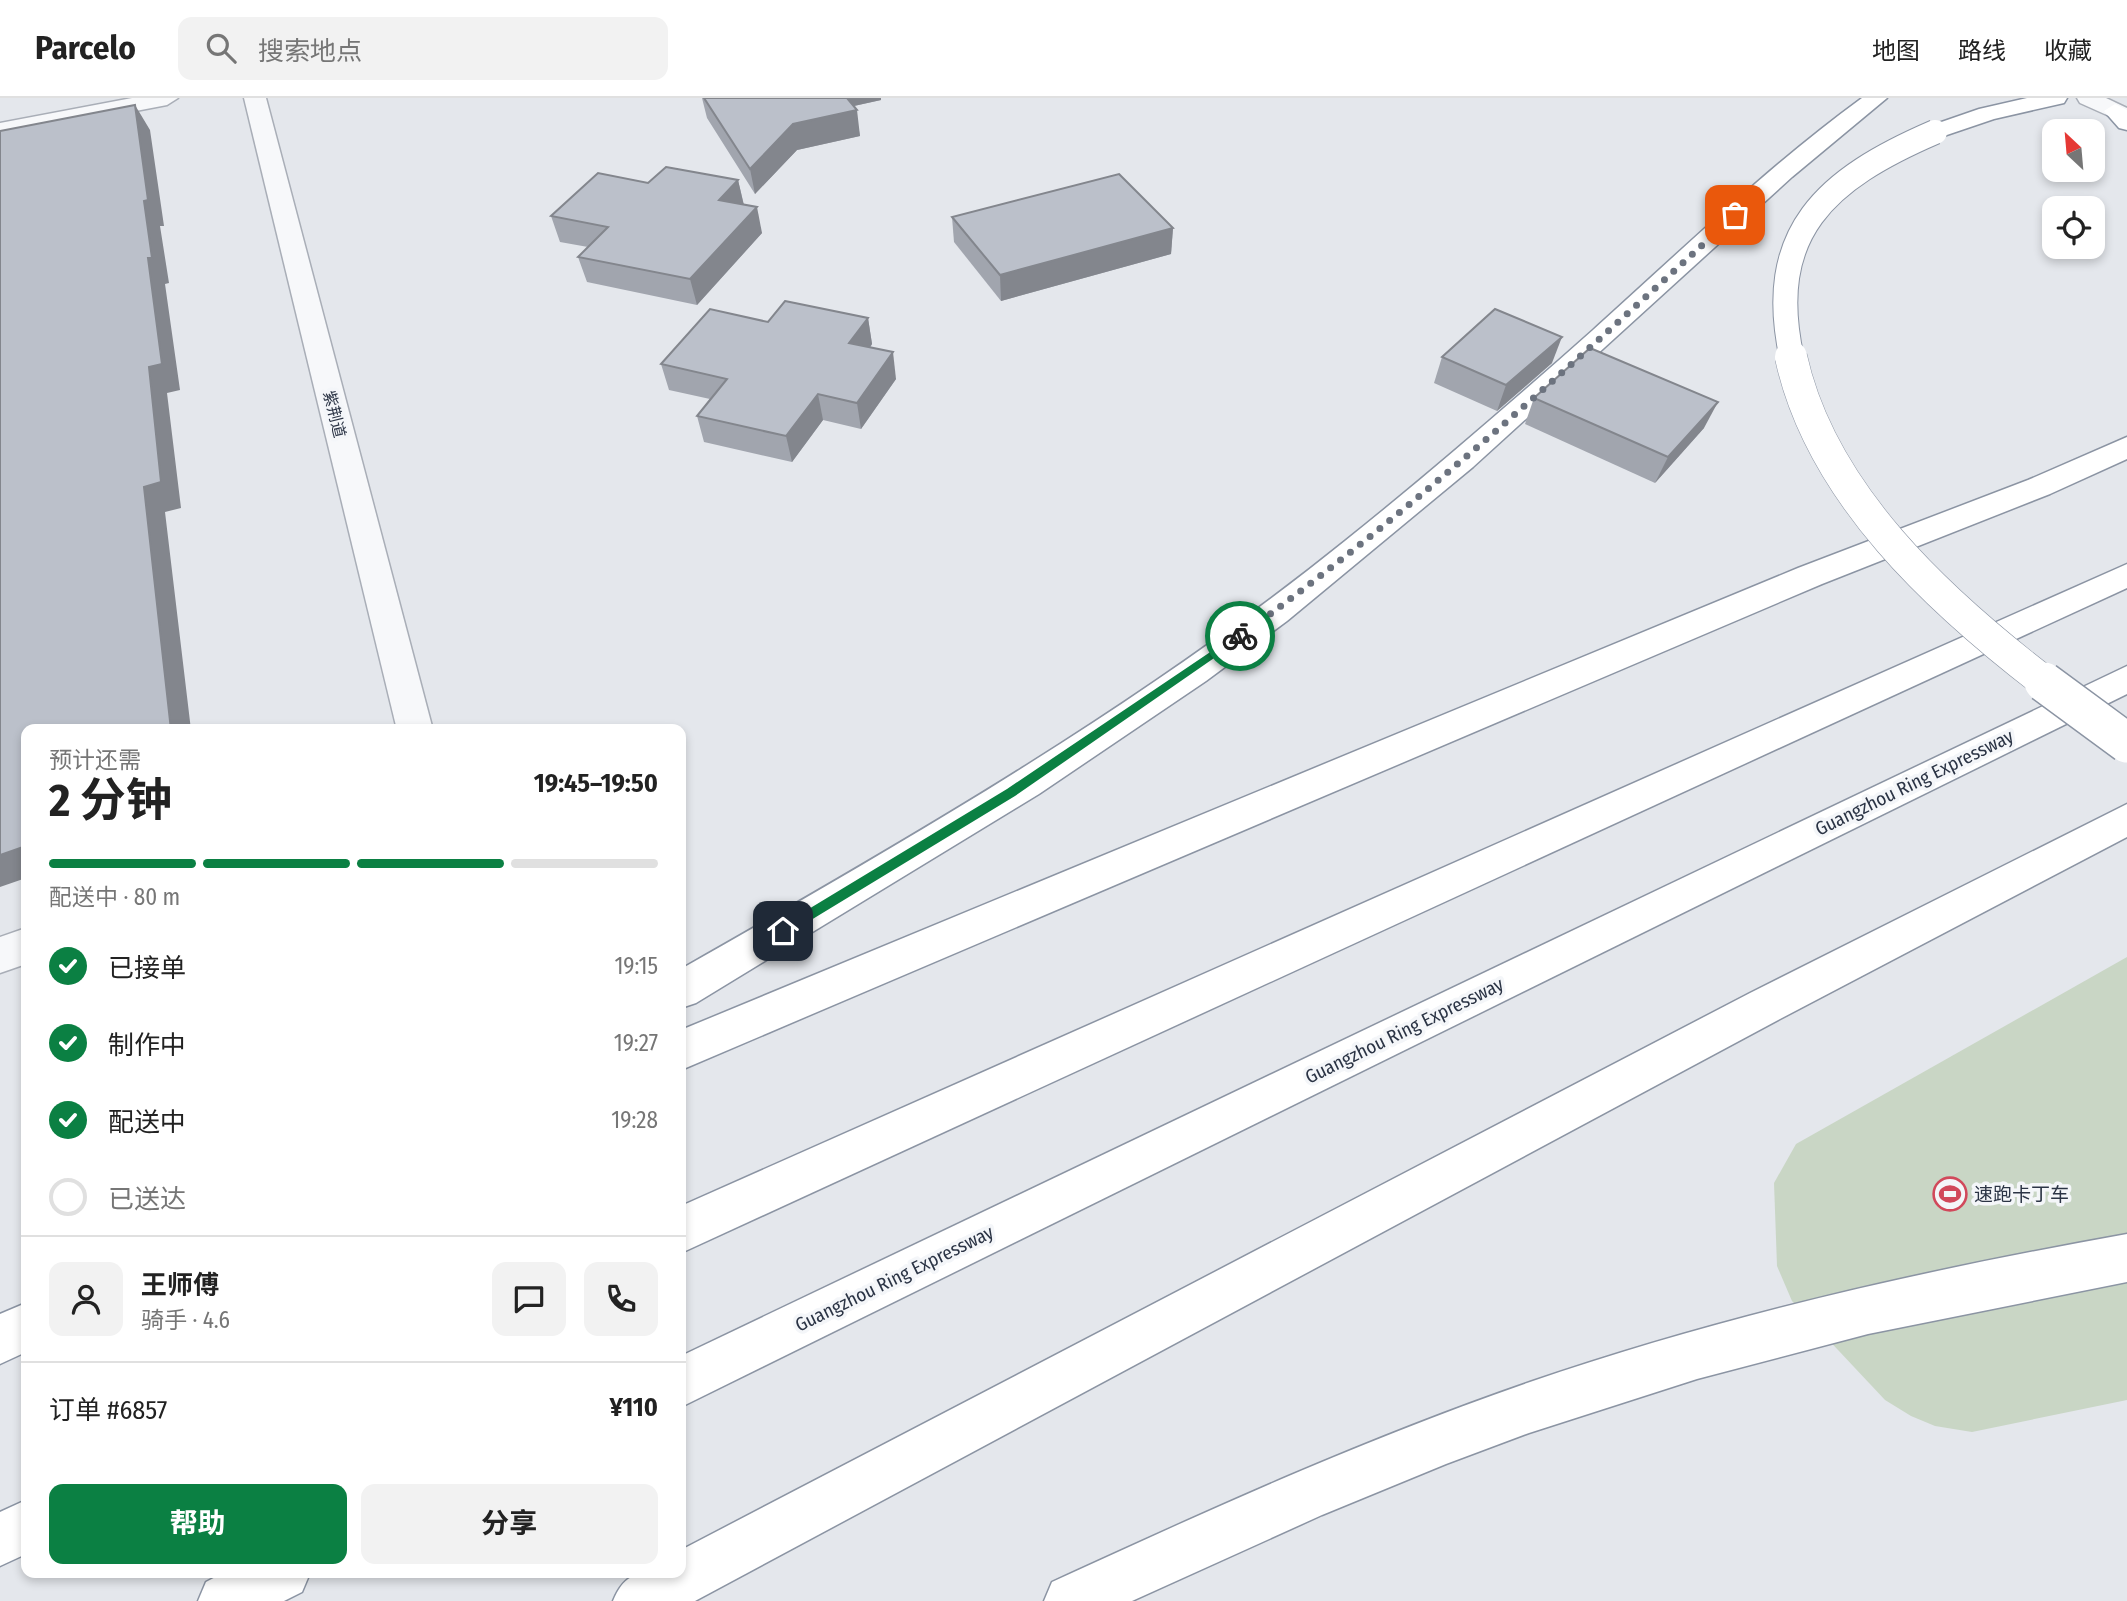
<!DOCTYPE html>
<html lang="zh">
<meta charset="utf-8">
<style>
body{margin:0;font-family:"Fira Sans Condensed","Noto Sans SC",sans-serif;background:#f2f2f2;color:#222;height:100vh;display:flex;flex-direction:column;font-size:26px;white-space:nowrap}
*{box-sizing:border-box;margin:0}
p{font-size:23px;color:#767676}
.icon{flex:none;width:38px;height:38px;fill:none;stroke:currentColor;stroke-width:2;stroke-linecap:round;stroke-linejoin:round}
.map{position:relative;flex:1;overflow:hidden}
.drawer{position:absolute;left:21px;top:626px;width:665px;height:854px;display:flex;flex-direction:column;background:#fff;border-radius:14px;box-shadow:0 4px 10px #0003}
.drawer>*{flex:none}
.needle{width:46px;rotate:334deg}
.tools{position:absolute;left:2042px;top:21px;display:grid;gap:14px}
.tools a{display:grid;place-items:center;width:63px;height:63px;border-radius:14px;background:#fff;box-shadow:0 4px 10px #0003;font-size:35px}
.pin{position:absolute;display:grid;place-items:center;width:60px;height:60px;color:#fff;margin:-30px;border-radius:14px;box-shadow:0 4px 10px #0006}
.courier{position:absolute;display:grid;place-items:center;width:70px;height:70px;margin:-35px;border:5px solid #0b8043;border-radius:50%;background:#fff;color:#222;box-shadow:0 2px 9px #0007}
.headline em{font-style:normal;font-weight:700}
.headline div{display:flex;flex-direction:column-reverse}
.headline{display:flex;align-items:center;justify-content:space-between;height:119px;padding:0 28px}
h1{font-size:46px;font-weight:700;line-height:52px}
.bar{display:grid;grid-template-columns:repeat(4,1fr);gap:10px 7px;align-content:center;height:84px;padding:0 28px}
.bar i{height:9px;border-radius:5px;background:#e0e0e0}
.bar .selected{background:#0b8043}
.bar p{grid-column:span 4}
.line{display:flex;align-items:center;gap:18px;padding:0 28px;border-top:2px solid #e0e0e0}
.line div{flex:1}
.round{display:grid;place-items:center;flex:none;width:74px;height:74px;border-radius:14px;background:#f2f2f2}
ol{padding:0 28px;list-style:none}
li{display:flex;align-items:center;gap:21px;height:77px}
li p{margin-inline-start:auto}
li .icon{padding:7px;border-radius:50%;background:#0b8043;color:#fff;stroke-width:4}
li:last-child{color:#767676}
li i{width:38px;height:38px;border:4px solid #e0e0e0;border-radius:50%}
.button{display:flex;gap:14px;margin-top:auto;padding:14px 28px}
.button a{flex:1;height:80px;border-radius:14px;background:#0b8043;color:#fff;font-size:28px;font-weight:700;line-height:80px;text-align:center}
.button a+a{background:#f2f2f2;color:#222}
header{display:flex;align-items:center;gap:42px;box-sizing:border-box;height:98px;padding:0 35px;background:#fff;border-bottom:2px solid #e0e0e0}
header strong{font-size:33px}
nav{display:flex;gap:38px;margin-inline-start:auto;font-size:24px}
.search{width:490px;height:63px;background:#f2f2f2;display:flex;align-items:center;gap:18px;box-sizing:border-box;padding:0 24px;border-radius:14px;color:#767676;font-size:26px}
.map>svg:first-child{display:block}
</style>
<header>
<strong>Parcelo</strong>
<div class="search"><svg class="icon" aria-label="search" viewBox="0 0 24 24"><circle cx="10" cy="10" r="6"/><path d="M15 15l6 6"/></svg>搜索地点</div>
<nav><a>地图</a><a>路线</a><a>收藏</a></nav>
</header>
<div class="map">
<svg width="2127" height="1503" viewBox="0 0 2127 1503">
<rect width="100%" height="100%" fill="#e4e7ec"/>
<path fill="#c9d6c5" d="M2127 859V1302L1972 1334 1935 1328 1911 1318 1885 1302 1792 1203 1777 1168 1774 1085 1796 1046Z"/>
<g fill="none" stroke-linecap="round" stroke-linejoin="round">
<defs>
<path id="minor" d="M26 830V866L0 875V839Z"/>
<g id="tertiary">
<path d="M132 0H178L167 7 0 39V25Z"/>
<path d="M244 0H266L433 632H397Z"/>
<path d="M2077 0H2106L2127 10V26L2080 5Z"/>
</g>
<g id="motorway">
<path d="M1862 0H1887L1792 79 1473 369 1287 523 1206 583 1039 696 696 905 681 910V871C910 741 1140 608 1345 443 1430 375 1512 304 1593 232 1681 153 1766 70 1862 0Z"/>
<path d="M2027 0H2067L2064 5 1994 21 1935 41 1927 39 1923 34 1927 29 1979 11Z"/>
<path d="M2115 6 2127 12V32L2119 30 2104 13Z"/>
<path d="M2127 339V361L2050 396 1822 486 681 972V932L1798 470 2028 382Z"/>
<path d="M2127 466V490L681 1155V1108Z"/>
<path d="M2127 568V596L681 1309V1258Z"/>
<path d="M2127 706V739L1780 921 695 1503H613C627 1468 647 1475 681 1475V1452L1750 895Z"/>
<path d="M2127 1136V1184L1868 1236 1697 1281 1529 1335 1446 1366 1322 1417 1132 1503H1044L1052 1484C1209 1412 1367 1340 1530 1284 1725 1217 1925 1172 2127 1136Z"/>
<path d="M26 1205V1254L0 1266V1216Z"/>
<path d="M26 1402V1456L0 1468V1414Z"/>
<path d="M223 1475H310L302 1494 284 1503H198L206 1484Z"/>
</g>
</defs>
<use href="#minor" stroke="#a9aeb7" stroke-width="3"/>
<use href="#tertiary" stroke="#a9aeb7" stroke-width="3"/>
<use href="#motorway" stroke="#8b94a3" stroke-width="3"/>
<use href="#minor" fill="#f7f8fa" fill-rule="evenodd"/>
<use href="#tertiary" fill="#f7f8fa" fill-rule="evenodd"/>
<use href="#motorway" fill="#fff" fill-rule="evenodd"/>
<defs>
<path id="motorway-bridge-far2" d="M1792 261C1764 134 1826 81 1935 34"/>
<path id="motorway-bridge-far1" d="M1791 259C1821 396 1940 504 2047 586"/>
<path id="motorway-bridge" d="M2044 584 2127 645"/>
</defs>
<use href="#motorway-bridge-far2" stroke="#8b94a3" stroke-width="26" stroke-linecap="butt"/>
<use href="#motorway-bridge-far1" stroke="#8b94a3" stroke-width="33" stroke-linecap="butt"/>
<use href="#motorway-bridge" stroke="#8b94a3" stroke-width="42" stroke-linecap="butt"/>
<use href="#motorway-bridge-far2" stroke="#fff" stroke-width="24"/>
<use href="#motorway-bridge-far1" stroke="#fff" stroke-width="32"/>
<use href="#motorway-bridge" stroke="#fff" stroke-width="39"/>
</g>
<g fill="#a1a5ae">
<path d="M702 0H881V2L854 8 860 38 797 52 755 96 707 20Z"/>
<path d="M738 82 744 107 762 135 697 207 587 184 578 159 588 149 560 144 551 118 648 85Z"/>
<path d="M952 119 1173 130 1171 156 1001 203 954 144Z"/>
<path d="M868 220 872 246 870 250 896 281 861 331 823 322 792 364 704 344 697 318 710 301 669 292 661 266Z"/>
<path d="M1442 259 1552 265 1497 313 1434 285Z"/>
<path d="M1534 300 1704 330 1655 385 1525 326Z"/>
</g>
<g fill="#83868d">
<path d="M838 0H881V2L840 11Z"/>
<path d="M135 7 150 32 164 128H160L169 185 165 186 180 292 167 295 181 410 165 414 191 632H171L144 389 149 269 144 103Z"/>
<path d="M857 12 860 38 797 52 755 96 750 71 793 26Z"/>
<path d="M738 82 744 108 719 102Z"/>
<path d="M757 109 762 135 697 207 690 181Z"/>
<path d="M1173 130 1171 156 1001 203 1000 177Z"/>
<path d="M868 220 872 246 854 271 849 245Z"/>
<path d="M1562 239 1552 265 1497 313 1506 287Z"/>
<path d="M893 254 896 281 861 331 857 305Z"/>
<path d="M818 296 823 322 792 364 786 338Z"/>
<path d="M1718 304 1704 330 1655 385 1668 359Z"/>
<path d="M26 748V780L0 789V757Z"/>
</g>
<g fill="#bbc0ca" stroke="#83868d" stroke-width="2">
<path d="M704 0H847L857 12 793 26 750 71Z"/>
<path d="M135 7 148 102 144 103 152 160H148L162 266 149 269 161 384 144 389 171 632H26V748L0 757V33Z"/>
<path d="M666 69 738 82 719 102 757 109 690 181 578 159 608 129 551 118 598 75 648 85Z"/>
<path d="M1119 76 1173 130 1000 177 952 119Z"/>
<path d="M785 203 868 220 849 245 893 254 857 305 818 296 786 338 697 318 727 281 661 266 710 211 768 224Z"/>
<path d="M1495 211 1562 239 1506 287 1442 259Z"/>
<path d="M1590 250 1718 304 1668 359 1534 300Z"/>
</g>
<path fill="#0b8043" d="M1240 534 1245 538 1243 540 1015 698 788 836H779V829L1007 691Z"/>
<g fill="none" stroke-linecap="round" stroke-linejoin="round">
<path stroke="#6c737f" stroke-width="7" stroke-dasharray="0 12.6" d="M1240 538C1416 411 1576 263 1735 117"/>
</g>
<defs>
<symbol id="stadium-ring" viewBox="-11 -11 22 22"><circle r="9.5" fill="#f4f6f9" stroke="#d1495b" stroke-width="1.5"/><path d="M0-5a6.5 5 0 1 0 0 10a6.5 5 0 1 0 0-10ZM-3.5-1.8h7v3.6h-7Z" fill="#d1495b"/></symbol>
</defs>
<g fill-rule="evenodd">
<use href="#stadium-ring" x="1931" y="1077" width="38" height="38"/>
</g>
<g text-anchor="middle" stroke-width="7" stroke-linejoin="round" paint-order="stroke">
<g font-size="16" fill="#2b3445" stroke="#f4f6f9">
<text transform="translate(335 316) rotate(76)" y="6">紫荆道</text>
</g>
<g font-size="19" fill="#2b3445" stroke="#f4f6f9">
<text transform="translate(1914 684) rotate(-26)" y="7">Guangzhou Ring Expressway</text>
<text transform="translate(1404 932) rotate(-26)" y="7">Guangzhou Ring Expressway</text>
<text transform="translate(894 1180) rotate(-26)" y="7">Guangzhou Ring Expressway</text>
</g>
<g font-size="19" fill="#2b3445" stroke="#f4f6f9" text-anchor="start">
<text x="1974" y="1103">速跑卡丁车</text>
</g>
</g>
</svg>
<div class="tools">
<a><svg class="needle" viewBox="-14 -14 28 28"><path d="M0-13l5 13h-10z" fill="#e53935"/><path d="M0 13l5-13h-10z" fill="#767676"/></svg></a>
<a><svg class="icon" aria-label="locate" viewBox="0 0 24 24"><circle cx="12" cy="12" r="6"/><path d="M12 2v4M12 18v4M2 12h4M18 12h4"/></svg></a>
</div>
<div class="pin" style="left:1735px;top:117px;background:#ea580c"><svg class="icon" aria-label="bag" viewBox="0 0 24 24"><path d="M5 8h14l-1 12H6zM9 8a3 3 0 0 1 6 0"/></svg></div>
<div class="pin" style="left:783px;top:833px;background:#1f2937"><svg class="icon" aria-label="home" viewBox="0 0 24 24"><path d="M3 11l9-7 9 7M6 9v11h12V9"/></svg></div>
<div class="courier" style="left:1240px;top:538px"><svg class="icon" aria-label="bike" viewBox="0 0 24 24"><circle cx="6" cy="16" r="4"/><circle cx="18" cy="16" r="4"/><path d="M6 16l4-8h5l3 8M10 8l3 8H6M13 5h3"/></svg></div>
<section class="drawer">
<div class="headline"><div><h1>2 分钟</h1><p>预计还需</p></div><em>19:45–19:50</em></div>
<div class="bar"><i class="selected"></i><i class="selected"></i><i class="selected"></i><i></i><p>配送中 · 80 m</p></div>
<ol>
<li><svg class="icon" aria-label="check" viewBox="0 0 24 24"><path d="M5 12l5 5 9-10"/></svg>已接单<p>19:15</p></li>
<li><svg class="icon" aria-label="check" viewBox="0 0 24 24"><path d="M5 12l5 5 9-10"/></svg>制作中<p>19:27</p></li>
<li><svg class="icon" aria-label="check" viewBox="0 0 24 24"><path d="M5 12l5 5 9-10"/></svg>配送中<p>19:28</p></li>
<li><i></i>已送达</li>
</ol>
<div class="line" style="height:126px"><a class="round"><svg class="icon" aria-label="person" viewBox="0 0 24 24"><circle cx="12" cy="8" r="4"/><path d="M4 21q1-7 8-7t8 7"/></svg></a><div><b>王师傅</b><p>骑手 · 4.6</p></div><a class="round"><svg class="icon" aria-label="chat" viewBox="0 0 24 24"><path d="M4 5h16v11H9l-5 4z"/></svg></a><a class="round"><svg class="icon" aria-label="phone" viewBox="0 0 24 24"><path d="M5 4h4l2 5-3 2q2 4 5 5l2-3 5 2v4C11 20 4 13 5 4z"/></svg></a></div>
<div class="line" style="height:91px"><div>订单 #6857</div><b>¥110</b></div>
<div class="button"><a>帮助</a><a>分享</a></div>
</section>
</div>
